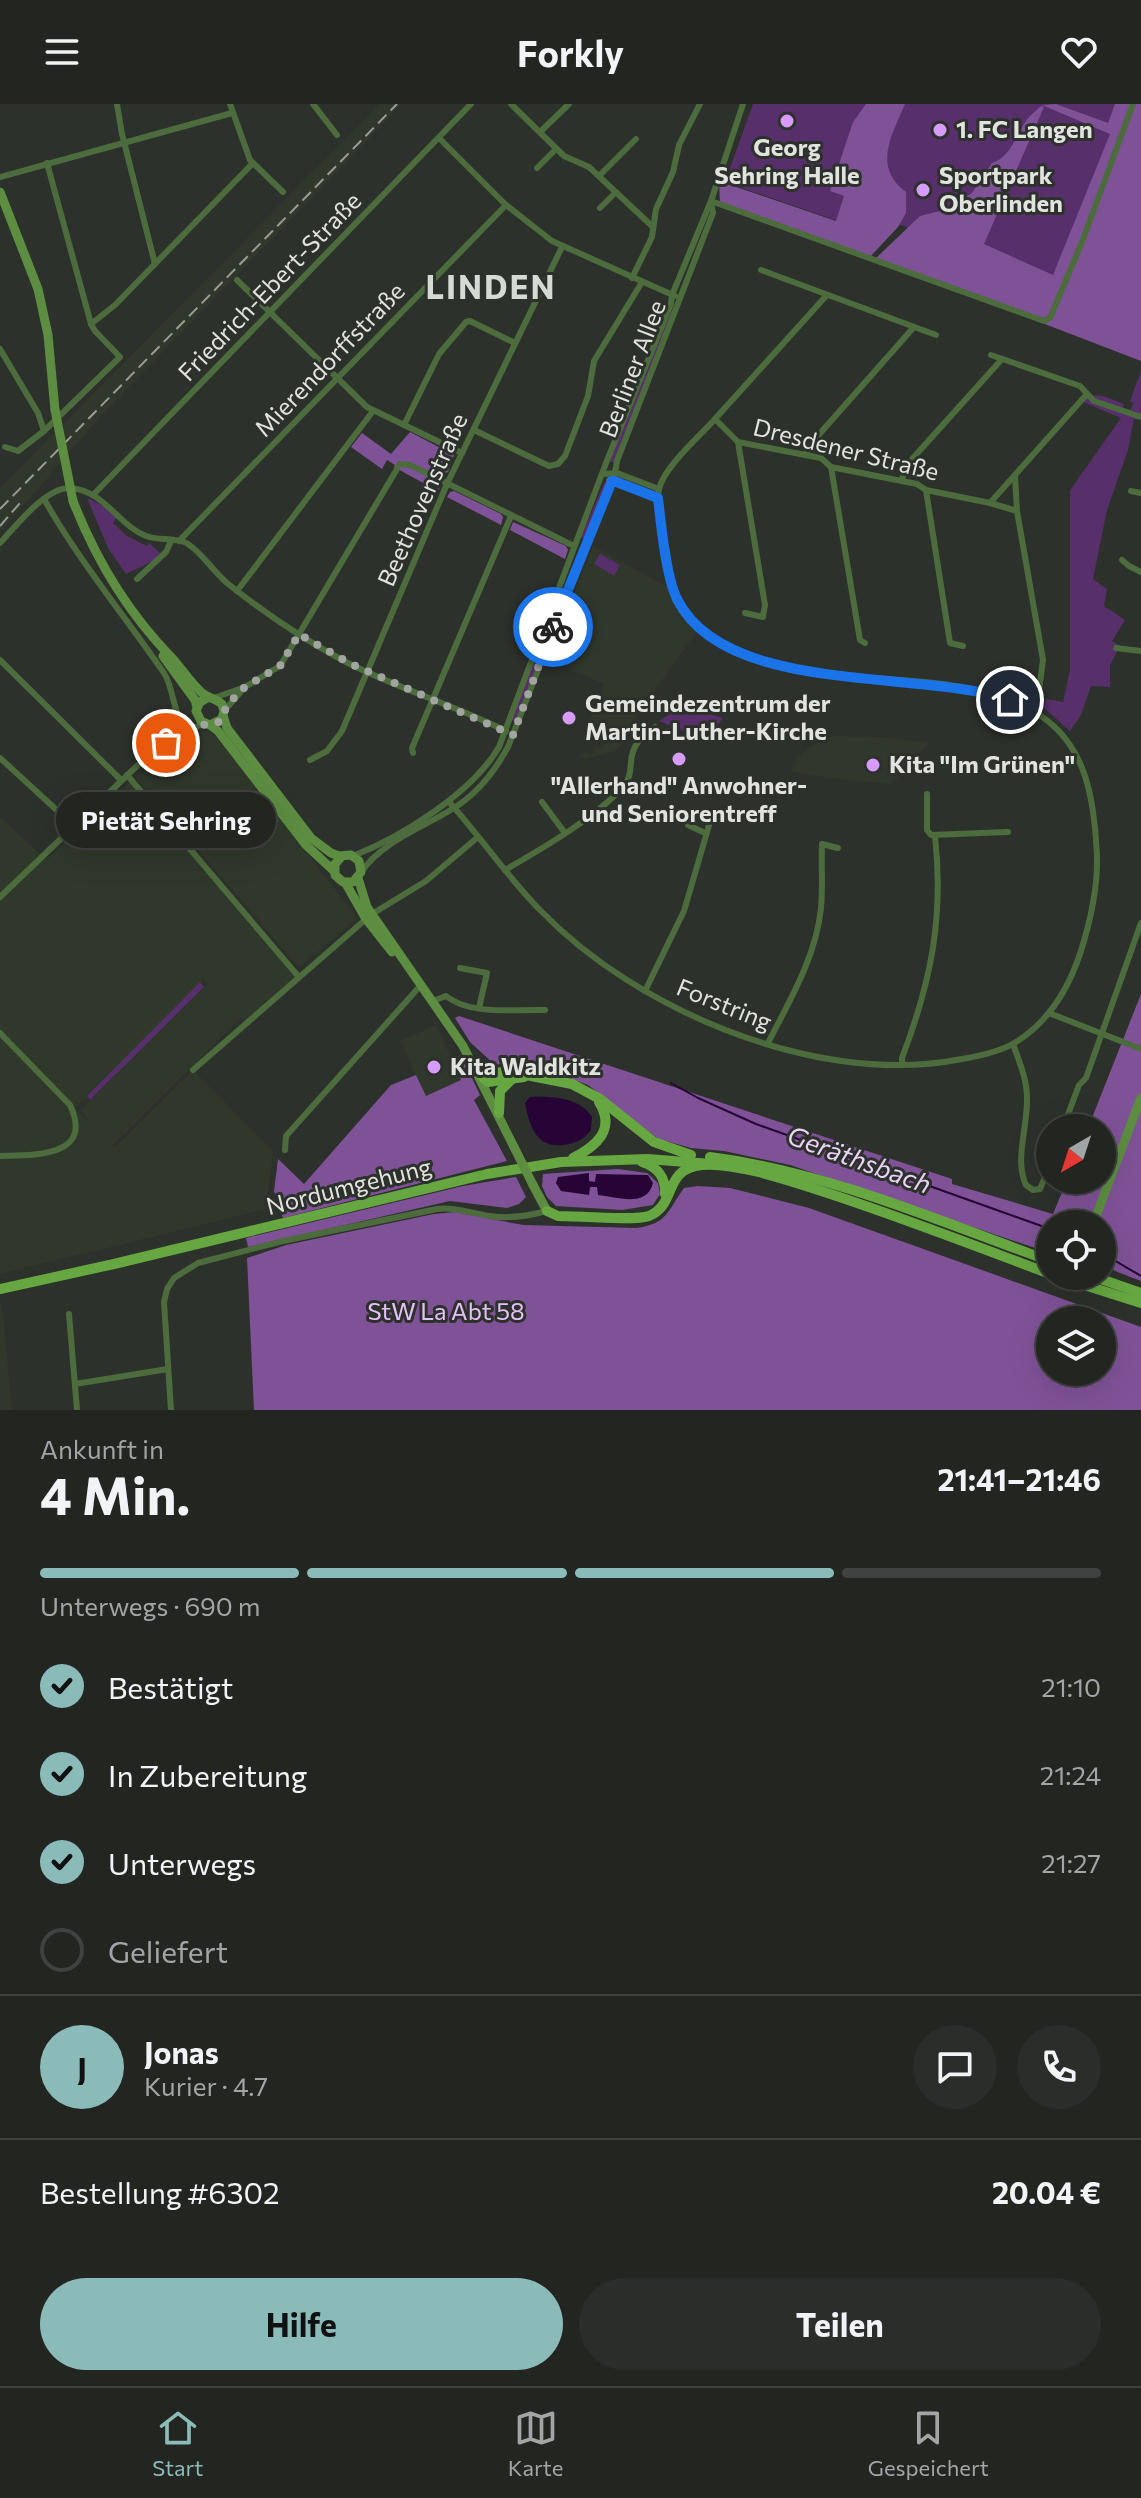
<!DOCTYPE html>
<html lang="de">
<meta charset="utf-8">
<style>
body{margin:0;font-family:Commissioner,sans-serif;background:#2a2d29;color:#f1f3f6;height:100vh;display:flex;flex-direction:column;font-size:30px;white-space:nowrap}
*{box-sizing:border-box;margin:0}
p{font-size:26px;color:#a2a5a5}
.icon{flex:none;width:44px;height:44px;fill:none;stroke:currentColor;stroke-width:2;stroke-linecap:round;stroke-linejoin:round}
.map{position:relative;height:1306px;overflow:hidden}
.panel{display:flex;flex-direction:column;background:#222520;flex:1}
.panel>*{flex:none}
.needle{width:52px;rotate:219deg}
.controls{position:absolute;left:1036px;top:1010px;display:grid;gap:16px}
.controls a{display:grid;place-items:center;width:80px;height:80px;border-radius:50%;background:#222520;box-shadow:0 8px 32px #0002,0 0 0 2px #3f423e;font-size:40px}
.pin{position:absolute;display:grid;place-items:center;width:68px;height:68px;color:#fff;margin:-34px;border:4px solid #fff;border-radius:50%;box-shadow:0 2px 8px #0007}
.courier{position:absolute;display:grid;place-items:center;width:80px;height:80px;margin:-40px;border:6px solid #1a73e8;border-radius:50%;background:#fff;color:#222;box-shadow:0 2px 10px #0007}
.bubble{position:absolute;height:56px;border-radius:28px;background:#222520;box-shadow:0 8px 32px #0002,0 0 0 2px #3f423e;font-size:26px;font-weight:700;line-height:56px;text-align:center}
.headline em{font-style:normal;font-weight:700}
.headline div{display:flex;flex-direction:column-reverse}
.headline{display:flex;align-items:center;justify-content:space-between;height:136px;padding:0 40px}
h1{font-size:52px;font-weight:700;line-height:60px}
.bar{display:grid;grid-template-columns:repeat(4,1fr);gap:12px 8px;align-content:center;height:96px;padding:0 40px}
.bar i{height:10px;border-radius:6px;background:#3f423e}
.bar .on{background:#8bbbb9}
.bar p{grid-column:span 4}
.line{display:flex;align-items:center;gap:20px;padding:0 40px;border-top:2px solid #3f423e}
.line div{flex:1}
.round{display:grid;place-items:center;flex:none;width:84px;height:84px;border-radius:42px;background:#2a2d29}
ol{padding:0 40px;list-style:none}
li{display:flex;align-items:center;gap:24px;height:88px}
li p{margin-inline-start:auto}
li .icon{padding:8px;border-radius:50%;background:#8bbbb9;color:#111;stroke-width:4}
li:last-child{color:#a2a5a5}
li i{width:44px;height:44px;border:4px solid #3f423e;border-radius:50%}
.primary-button{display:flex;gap:16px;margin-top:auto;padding:16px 40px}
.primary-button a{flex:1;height:92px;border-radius:48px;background:#8bbbb9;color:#111;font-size:32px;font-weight:700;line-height:92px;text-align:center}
.primary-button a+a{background:#2a2d29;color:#f1f3f6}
header{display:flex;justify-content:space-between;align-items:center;height:104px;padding:0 40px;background:#222520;font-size:36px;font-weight:700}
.tab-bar{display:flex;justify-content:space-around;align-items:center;height:112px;border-top:2px solid #3f423e;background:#222520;font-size:22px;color:#a2a5a5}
.tab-bar a{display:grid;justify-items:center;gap:4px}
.tab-bar .on{color:#8bbbb9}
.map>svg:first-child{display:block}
</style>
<header><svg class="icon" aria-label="menu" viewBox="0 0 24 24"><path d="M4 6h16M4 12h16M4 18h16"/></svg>Forkly<svg class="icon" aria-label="heart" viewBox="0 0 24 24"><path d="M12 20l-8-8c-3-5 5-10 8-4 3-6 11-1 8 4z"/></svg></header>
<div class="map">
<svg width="1141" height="1306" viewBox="0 0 1141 1306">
<rect width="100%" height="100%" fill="#2d312b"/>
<g fill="#30382c" fill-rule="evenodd">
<path d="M380 0H402L99 314 0 429V384Z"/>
<path d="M593 442 667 483 677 503 697 527 628 624 625 637 615 647 587 654 581 653 583 648 591 651 595 642 600 644 602 640 605 641 609 633 606 632 607 627 588 620 604 580 549 556Z"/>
<path d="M202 627 210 628 218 635 354 810 355 816 301 862 297 861 137 675 139 670 173 643Z"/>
<path d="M829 632 880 633 929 639 892 680 828 674 792 667 795 657 811 642Z"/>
<path d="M132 676 298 872 246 918 241 914 112 1042 115 1043 193 966 273 1047 266 1105 0 1170V713L46 756ZM199 871 208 880 81 1006 90 1020 75 1004 203 876Z"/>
<path d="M436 921 461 976 426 992 400 937Z"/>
<path d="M0 1194 3 1211 12 1306H0Z"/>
</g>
<g fill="#572f6b">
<path d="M753 0H1133L1064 179 847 102 841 118 725 78Z"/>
<path d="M671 206 673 207 614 359 610 357Z"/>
<path d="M1141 267V316L1134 315 1128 346 1107 406 1093 475 1107 485 1104 502 1125 516 1112 537 1120 542 1110 561V583L1091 582 1081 611 1070 627 1044 604 1046 595 1063 598 1070 566V386L1121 314 1083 298C1096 285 1109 295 1124 300L1123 304 1130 307 1133 299 1130 297Z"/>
<path d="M605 377 608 379 585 435 581 433Z"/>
<path d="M87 394 103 402 116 414 113 419 127 432 147 442 149 439 160 449 153 457 126 470 108 444Z"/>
<path d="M600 450 620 461 614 472 594 460Z"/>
<path d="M555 503 559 505 515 617 511 616Z"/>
<path d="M682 602 723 614 706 636 659 617Z"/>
<path d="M200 878 204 883 90 996 87 992Z"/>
</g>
<g fill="#7f5297" fill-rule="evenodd">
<path d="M866 0H905C892 31 872 63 906 88V109L898 123 869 154 720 101 719 77 836 117 844 92 830 87 853 18Z"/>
<path d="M1056 0 1108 19 1115 0H1141V257L875 155 920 112 948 105 972 89 992 59C1011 53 1015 32 1026 17 1030 11 1036 7 1041 2L1044 3 984 140 1053 171 1110 30 1042 1Z"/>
<path d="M410 328 454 351 448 368 438 371 435 376 442 380 438 387 394 363 395 361 387 356 382 365 351 343 362 329 391 350Z"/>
<path d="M454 387 501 410 503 413 501 421 447 393 450 388Z"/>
<path d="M513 418 566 442 568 446 565 455 510 426Z"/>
<path d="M1141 890V1177L1115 1167 1102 1154V1120H1050V1149L790 1061 724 1047 691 1044 659 1035 588 981 556 969 523 962 494 960 470 938 455 914 459 912 952 1075V1080L1053 1110 1067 1076H1102V1024H1088Z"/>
<path d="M461 951 480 991 474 996 507 1057 283 1114 274 1087 278 1055 304 1080 391 981 416 971 426 992 461 976 452 955Z"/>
<path d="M618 1065 647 1069 658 1079 660 1090 653 1101 622 1106 556 1102 547 1093 542 1082 543 1070Z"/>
<path d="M516 1073 526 1093 519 1100 507 1104 450 1097 248 1143 246 1134 463 1082Z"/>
<path d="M698 1082 730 1084 809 1104 1141 1223V1306H254L247 1154 286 1141 434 1110 455 1108 523 1121 636 1124C668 1120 667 1107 684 1084ZM1050 1216H1102V1268H1050Z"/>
</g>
<g fill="#270436">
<path d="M530 993C551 992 580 993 592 1013L591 1026C585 1034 579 1038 569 1040 538 1047 530 1025 525 999Z"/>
<path d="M589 1069V1077L595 1078 596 1070 648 1071 653 1079C647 1104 617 1093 598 1091L597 1083H590L589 1091 561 1087 556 1079 558 1073Z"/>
</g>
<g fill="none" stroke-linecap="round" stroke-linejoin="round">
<g stroke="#270436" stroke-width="2">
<path d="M671 979 698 994 756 1020 1050 1125"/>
<path d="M1102 1149 1141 1172"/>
</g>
<g stroke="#4d6c3d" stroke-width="6">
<path d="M117 0 122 30 155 160"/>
<path d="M230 0 250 56 283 88"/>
<path d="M313 0 337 31"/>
<path d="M511 0 564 52 589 63 653 123"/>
<path d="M540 28 569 0"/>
<path d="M439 34 506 101 552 137 675 192"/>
<path d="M537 64 556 45"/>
<path d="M599 72 636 35"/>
<path d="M0 73 232 9"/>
<path d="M711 97 1044 217 1050 214 1082 138 1133 0"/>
<path d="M600 104 616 88"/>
<path d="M761 166 936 231"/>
<path d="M632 174 652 133 656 105 673 68 679 41 700 0"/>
<path d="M237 176 367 303 462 349"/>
<path d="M91 220 115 201 253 59"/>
<path d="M0 245 38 309 44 327"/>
<path d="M991 251 1080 282 1094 297 1141 313"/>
<path d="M715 315 826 192"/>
<path d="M404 321 439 250 466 218 470 217 515 239"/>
<path d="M474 326 549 362 558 360 565 352 588 292 594 257 642 178"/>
<path d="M738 338 765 501 763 513 745 509"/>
<path d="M5 343 18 347 44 327 120 253 95 227 91 220 47 59"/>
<path d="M805 351 815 335 914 223"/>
<path d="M831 363 860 536 865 539"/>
<path d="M604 370 617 369 659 385"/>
<path d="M1015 372 1017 407 1043 556 1036 609"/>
<path d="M609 376 658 394"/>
<path d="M902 376 905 363 1002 255"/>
<path d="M926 386 950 539 963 542"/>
<path d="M1131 387 1141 389"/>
<path d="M93 391 471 0"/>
<path d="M44 395C79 457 124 511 164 569 174 585 172 605 183 620"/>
<path d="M990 399 1087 290"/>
<path d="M179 437 506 101"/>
<path d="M0 439C16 422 46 383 70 384 104 386 118 421 146 432 159 437 177 433 188 440 203 450 213 467 227 479 263 508 303 535 344 557 396 584 454 601 506 627"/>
<path d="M1122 456 1129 462 1141 468"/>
<path d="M137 475 166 448 171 437"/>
<path d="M237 487 373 307"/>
<path d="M1116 544 1141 547"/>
<path d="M0 556 121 676"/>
<path d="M214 594 245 583 280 562 400 360 410 361 574 442"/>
<path d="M224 607 245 583"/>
<path d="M413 649 412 644 511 412"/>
<path d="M0 654 73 721"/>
<path d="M310 656 327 647 342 627 447 380 562 143"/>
<path d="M127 671 298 872"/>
<path d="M927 690V726L931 731 1008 728"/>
<path d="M449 698C480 732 506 771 538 804 564 831 595 856 627 876 722 936 850 977 962 955 980 952 1000 948 1016 938 1050 917 1069 884 1081 847 1091 815 1098 784 1097 751 1095 715 1091 671 1070 641 1022 569 894 579 819 570 784 566 749 555 719 536 703 526 687 514 678 497 671 483 670 465 667 449 663 430 654 404 659 385 664 363 700 332 715 315L738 338 821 354 831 363 917 380 926 386 990 399 1017 407"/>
<path d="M542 698 565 729"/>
<path d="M688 721 705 729"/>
<path d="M353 752C403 732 472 689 499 643L606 359 671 200 672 191 711 97 743 0"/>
<path d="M505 766C538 747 606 708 627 677 631 670 630 665 631 658 632 642 641 632 655 623"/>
<path d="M361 768C383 737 422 724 454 704 478 689 495 667 508 643L615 369 617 357 713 109 711 98"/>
<path d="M0 793 138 661 180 628 204 620"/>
<path d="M372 810 426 777 478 733"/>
<path d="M460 864 487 869 479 904"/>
<path d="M645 887 684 807 710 718"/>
<path d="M433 897 446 892C471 912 515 905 545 906"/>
<path d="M1049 909 1141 945"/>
<path d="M0 929 70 1001C95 1054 32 1051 0 1052"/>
<path d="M768 939C790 896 816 853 821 804 823 783 821 761 822 740L838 744"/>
<path d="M1013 940C1019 957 1027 975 1027 994 1028 1022 1014 1056 1026 1081L1033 1086 1040 1085 1050 1061"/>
<path d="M902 960V954C931 878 944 813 935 732"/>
<path d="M193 966 366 815"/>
<path d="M1063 1024 1079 981 1086 974 1141 819"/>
<path d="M285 1046 286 1032 421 881"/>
<path d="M69 1210 77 1306"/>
<path d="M75 1280 168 1265"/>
<path d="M171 1306 164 1198 167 1185 174 1174 198 1159 283 1137 437 1105C455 1103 471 1109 489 1112 508 1115 528 1112 547 1107"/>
</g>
<g stroke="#5c8d41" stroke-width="9">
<path d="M0 88 38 185 48 231 55 306"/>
<path d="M73 397C96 456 128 509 172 554 182 565 190 578 201 588 207 594 215 594 222 600L224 607 222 615 210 621 201 617 196 607 200 598 209 593"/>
<path d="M163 552 195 596 197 603"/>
<path d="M223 612 227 624 311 734 331 749 339 752 351 751 359 757 361 768 353 778H343L335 771V760L342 752"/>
<path d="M210 621 218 627 306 741 334 767"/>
<path d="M358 774 367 803 463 942 514 1043"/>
<path d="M345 778 366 815 392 848"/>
<path d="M533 1081 547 1107"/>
<path d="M1093 1120 1141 994"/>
</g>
<g stroke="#66a741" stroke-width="10">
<path d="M478 969 511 968 572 980 600 995 654 1038 691 1051"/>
<path d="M478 969 488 978 524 973"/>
<path d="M499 1009 500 987 512 975"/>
<path d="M710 1053C827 1068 939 1117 1050 1157"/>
<path d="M573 1054C597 1042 616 1025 599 998"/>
<path d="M642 1058C658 1063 666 1074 665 1090"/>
<path d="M547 1107 558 1112C576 1112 636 1117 649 1112 678 1100 662 1065 702 1061 731 1058 781 1074 809 1083 891 1109 970 1140 1050 1170"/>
<path d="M1056 1172 1141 1199"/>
<path d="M1092 1172 1141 1189"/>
<path d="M0 1185 114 1160 487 1070 561 1058 648 1055 711 1060"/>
</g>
<g stroke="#989c96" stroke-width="2" stroke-dasharray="12 6" stroke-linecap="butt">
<path d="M0 405 397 0"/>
<path d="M0 422 20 399"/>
</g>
<g stroke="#5c8d41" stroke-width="9">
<path d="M55 306 73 397"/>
<path d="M514 1043 533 1081"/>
</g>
</g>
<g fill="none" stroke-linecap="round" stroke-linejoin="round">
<path stroke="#a1a59f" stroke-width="8" stroke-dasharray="0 14.4" d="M166 639 180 628 197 622 219 618 228 600 245 583 280 562 299 530 349 559 513 631 553 523"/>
<path stroke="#1a73e8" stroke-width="10" d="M553 523 612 377H614L658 394C661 421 666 472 677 495 725 592 920 565 1010 596"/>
</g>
<g fill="#d79bf9" stroke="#2d312b" stroke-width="3">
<circle cx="787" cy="17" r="8"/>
<circle cx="940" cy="26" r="8"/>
<circle cx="923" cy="86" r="8"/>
<circle cx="569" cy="614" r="8"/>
<circle cx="679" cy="655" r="8"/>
<circle cx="873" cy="661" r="8"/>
<circle cx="434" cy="963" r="8"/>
</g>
<g text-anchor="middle" stroke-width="6" stroke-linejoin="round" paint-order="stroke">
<g font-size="24" font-weight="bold" fill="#e0e3de" stroke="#2d312b" text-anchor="start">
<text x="956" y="34">1. FC Langen</text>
<text x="787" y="52" text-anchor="middle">Georg<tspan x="787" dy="28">Sehring Halle</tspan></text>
<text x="939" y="80">Sportpark<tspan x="939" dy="28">Oberlinden</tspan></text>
<text x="585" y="608">Gemeindezentrum der<tspan x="585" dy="28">Martin-Luther-Kirche</tspan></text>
<text x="889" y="669">Kita "Im Grünen"</text>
<text x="679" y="690" text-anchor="middle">"Allerhand" Anwohner-<tspan x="679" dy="28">und Seniorentreff</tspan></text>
<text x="450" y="971">Kita Waldkitz</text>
</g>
<g font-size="24" fill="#e0e3de" stroke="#2d312b">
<text transform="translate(270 183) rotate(-46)" y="8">Friedrich-Ebert-Straße</text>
<text transform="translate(330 256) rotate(-46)" y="8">Mierendorffstraße</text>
<text transform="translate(633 265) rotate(-69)" y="8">Berliner Allee</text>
<text transform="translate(846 346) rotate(14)" y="8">Dresdener Straße</text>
<text transform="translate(423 396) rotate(-66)" y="8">Beethovenstraße</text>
<text transform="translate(724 901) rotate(22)" y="8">Forstring</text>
<text transform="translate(349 1083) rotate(-14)" y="8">Nordumgehung</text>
</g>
<g font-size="24" fill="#e4c0fa" stroke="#2d312b">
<text x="446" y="1216">StW La Abt 58</text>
</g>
<g font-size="26" font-style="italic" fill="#ebd2f9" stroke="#2d312b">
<text transform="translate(859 1056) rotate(20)" y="9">Geräthsbach</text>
</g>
<g font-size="32" font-weight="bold" letter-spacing="2" fill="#d5dbd2" stroke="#2d312b">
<text x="491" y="195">LINDEN</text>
</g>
</g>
</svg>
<div class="controls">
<a><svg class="needle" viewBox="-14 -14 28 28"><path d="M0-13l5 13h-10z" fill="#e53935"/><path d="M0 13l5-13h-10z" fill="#a2a5a5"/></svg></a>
<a><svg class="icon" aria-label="locate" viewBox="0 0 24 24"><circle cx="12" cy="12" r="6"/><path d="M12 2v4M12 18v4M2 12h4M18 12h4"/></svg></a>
<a><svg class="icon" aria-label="layers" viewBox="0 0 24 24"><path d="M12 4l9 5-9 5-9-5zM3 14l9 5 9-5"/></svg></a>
</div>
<div class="pin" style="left:166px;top:639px;background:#ea580c"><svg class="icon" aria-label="bag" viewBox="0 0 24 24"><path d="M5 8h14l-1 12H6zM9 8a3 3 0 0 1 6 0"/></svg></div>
<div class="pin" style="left:1010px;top:596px;background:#1f2937"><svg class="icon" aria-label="home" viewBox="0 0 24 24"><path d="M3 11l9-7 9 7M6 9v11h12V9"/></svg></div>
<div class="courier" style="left:553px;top:523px"><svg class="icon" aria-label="bike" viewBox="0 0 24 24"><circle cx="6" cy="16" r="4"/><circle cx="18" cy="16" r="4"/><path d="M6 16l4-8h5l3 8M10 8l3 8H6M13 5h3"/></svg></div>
<div class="bubble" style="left:56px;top:688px;width:220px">Pietät Sehring</div>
</div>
<section class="panel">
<div class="headline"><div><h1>4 Min.</h1><p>Ankunft in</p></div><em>21:41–21:46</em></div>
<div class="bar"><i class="on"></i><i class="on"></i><i class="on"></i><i></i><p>Unterwegs · 690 m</p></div>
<ol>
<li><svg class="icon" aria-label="check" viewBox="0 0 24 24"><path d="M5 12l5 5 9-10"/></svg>Bestätigt<p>21:10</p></li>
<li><svg class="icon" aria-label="check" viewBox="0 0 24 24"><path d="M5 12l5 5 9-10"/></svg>In Zubereitung<p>21:24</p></li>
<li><svg class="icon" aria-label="check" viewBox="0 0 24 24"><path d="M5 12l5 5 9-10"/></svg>Unterwegs<p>21:27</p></li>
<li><i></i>Geliefert</li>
</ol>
<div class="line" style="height:144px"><b class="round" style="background:#8bbbb9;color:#111">J</b><div><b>Jonas</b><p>Kurier · 4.7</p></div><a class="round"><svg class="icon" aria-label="chat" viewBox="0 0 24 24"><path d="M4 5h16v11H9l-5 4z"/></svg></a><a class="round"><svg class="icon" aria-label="phone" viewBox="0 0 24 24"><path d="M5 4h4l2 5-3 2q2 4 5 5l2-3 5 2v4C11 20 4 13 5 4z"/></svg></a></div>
<div class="line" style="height:104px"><div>Bestellung #6302</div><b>20.04 €</b></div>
<div class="primary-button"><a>Hilfe</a><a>Teilen</a></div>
</section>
<nav class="tab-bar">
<a class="on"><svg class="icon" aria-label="home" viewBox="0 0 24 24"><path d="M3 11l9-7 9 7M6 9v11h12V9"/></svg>Start</a>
<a><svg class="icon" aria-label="map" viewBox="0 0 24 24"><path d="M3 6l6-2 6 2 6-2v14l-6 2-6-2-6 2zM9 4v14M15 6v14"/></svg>Karte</a>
<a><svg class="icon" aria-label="saved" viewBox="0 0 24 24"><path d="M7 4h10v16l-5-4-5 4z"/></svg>Gespeichert</a>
</nav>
